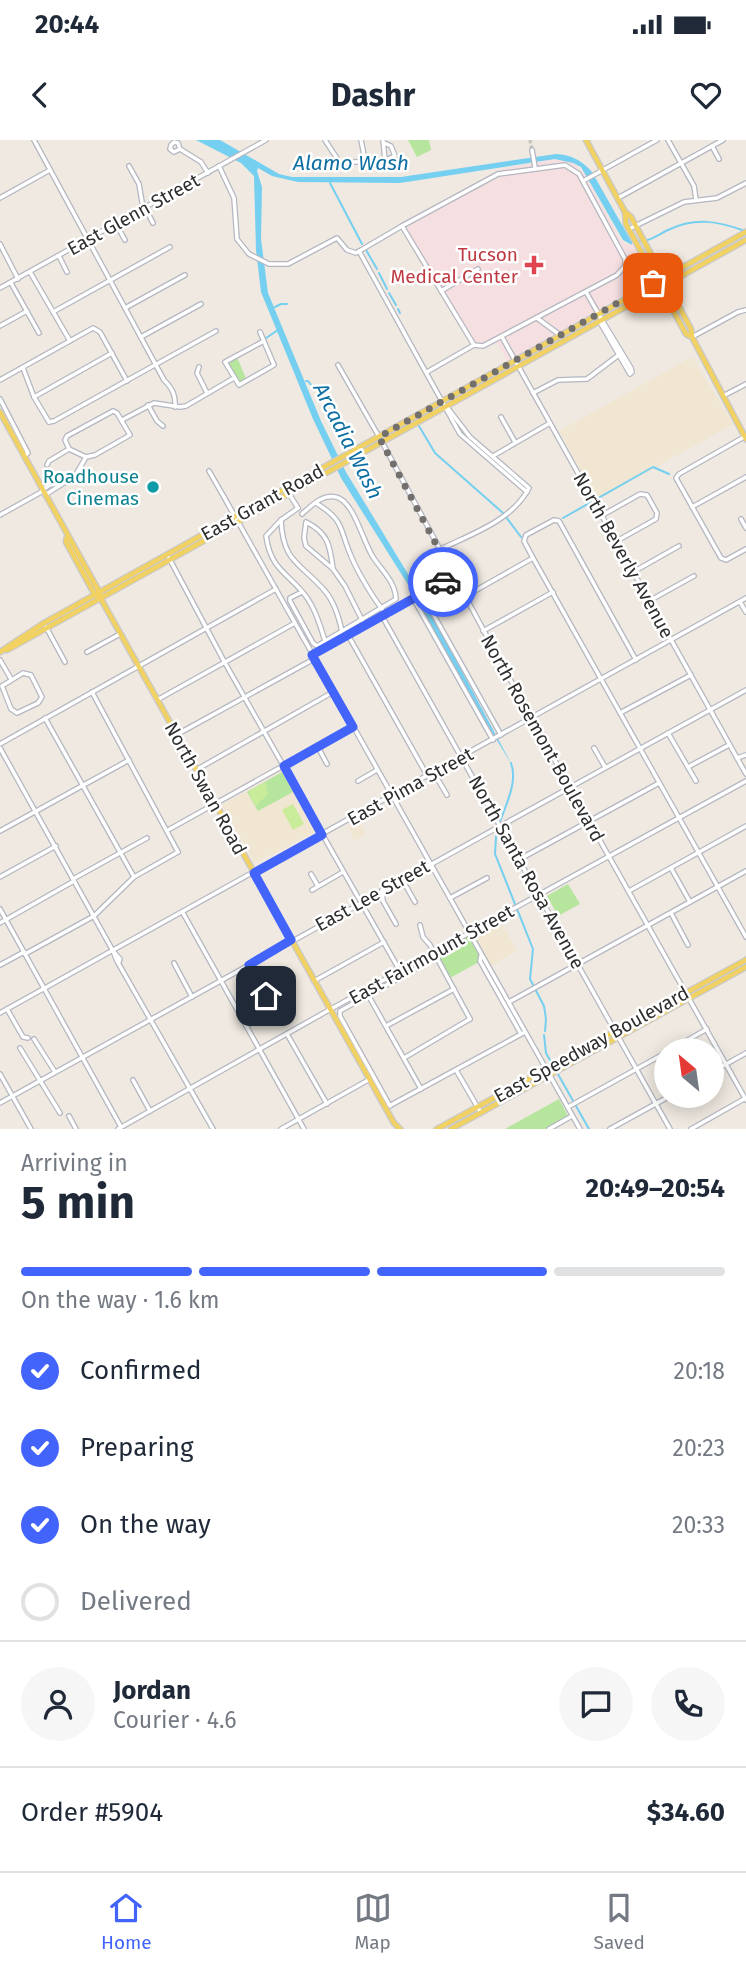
<!DOCTYPE html>
<meta charset="utf-8">
<style>
body{margin:0;font-family:"Fira Sans",sans-serif;background:#f6f6f7;color:#1f2937;height:100vh;display:flex;flex-direction:column;font-size:26px;white-space:nowrap}
*{box-sizing:border-box;margin:0}
p{font-size:23px;color:#747a83}
.icon{flex:none;width:38px;height:38px;fill:none;stroke:currentColor;stroke-width:2;stroke-linecap:round;stroke-linejoin:round}
.map{position:relative;height:989px;overflow:hidden}
.panel{display:flex;flex-direction:column;background:#fff;flex:1}
.panel>*{flex:none}
.needle{width:46px;rotate:331deg}
.buttons{position:absolute;left:654px;top:898px;display:grid;gap:14px}
.buttons a{display:grid;place-items:center;width:70px;height:70px;border-radius:50%;background:#fff;box-shadow:0 4px 18px #0003;font-size:35px}
.pin{position:absolute;display:grid;place-items:center;width:60px;height:60px;color:#fff;margin:-30px;border-radius:14px;box-shadow:0 4px 10px #0006}
.courier{position:absolute;display:grid;place-items:center;width:70px;height:70px;margin:-35px;border:5px solid #4264fb;border-radius:50%;background:#fff;color:#222;box-shadow:0 2px 9px #0007}
.summary em{font-style:normal;font-weight:700}
.summary div{display:flex;flex-direction:column-reverse}
.summary{display:flex;align-items:center;justify-content:space-between;height:119px;padding:0 21px}
h1{font-size:46px;font-weight:700;line-height:52px}
.bar{display:grid;grid-template-columns:repeat(4,1fr);gap:10px 7px;align-content:center;height:84px;padding:0 21px}
.bar i{height:9px;border-radius:5px;background:#e0e1e3}
.bar .current{background:#4264fb}
.bar p{grid-column:span 4}
.line{display:flex;align-items:center;gap:18px;padding:0 21px;border-top:2px solid #e0e1e3}
.line div{flex:1}
.round{display:grid;place-items:center;flex:none;width:74px;height:74px;border-radius:37px;background:#f6f6f7}
ol{padding:0 21px;list-style:none}
li{display:flex;align-items:center;gap:21px;height:77px}
li p{margin-inline-start:auto}
li .icon{padding:7px;border-radius:50%;background:#4264fb;color:#fff;stroke-width:4}
li:last-child{color:#747a83}
li i{width:38px;height:38px;border:4px solid #e0e1e3;border-radius:50%}
.status{display:flex;justify-content:space-between;align-items:center;height:49px;padding:0 35px;background:#fff;direction:ltr}
.status svg{height:19px;fill:currentColor}
header{display:flex;justify-content:space-between;align-items:center;height:91px;padding:0 21px;background:#fff;font-size:32px;font-weight:700}
.dock{display:flex;justify-content:space-around;align-items:center;height:98px;border-top:2px solid #e0e1e3;background:#fff;font-size:19px;color:#747a83}
.dock a{display:grid;justify-items:center;gap:4px}
.dock .current{color:#4264fb}
.map>svg:first-child{display:block}
</style>
<div class="status"><b>20:44</b><svg viewBox="0 0 49 12"><path d="M0 12V9h3v3zM5 12V6h3v6zM10 12V3h3v9zM15 12V0h3v12zM26 1h20v11H26zM47 4h2v5h-2z"/></svg></div>
<header><svg class="icon" aria-label="back" viewBox="0 0 24 24"><path d="M15 5l-7 7 7 7"/></svg>Dashr<svg class="icon" aria-label="heart" viewBox="0 0 24 24"><path d="M12 20l-8-8c-3-5 5-10 8-4 3-6 11-1 8 4z"/></svg></header>
<div class="map">
<svg width="746" height="989" viewBox="0 0 746 989">
<rect width="100%" height="100%" fill="#efe9e1"/>
<g fill="#f0e6d1">
<path d="M692 217 733 284 597 360 559 291Z"/>
<path d="M282 632 315 692 255 723 222 665Z"/>
<path d="M359 680 366 694 354 701 348 687Z"/>
<path d="M499 779 517 811 491 826 473 794Z"/>
</g>
<path fill="#f5dfe0" d="M556 19 573 23 583 31 621 100 627 104 634 105 650 135 648 141 508 222 497 203 479 209 473 206 399 83 446 60 500 29Z"/>
<g fill="#b6e59e">
<path d="M408 0H429L431 10 417 17Z"/>
<path d="M237 217 247 241 240 243 228 225 229 221Z"/>
<path d="M282 632 293 652 258 671 247 652Z"/>
<path d="M568 744 580 764 558 776 547 756Z"/>
<path d="M468 796 479 815V822L450 838 436 814Z"/>
<path d="M559 959 568 976 545 989H505Z"/>
</g>
<g fill="#c9ec9a">
<path d="M266 642 268 654 256 666 249 654 250 650Z"/>
<path d="M293 664 304 684 293 690 282 670Z"/>
</g>
<path fill="#75cff0" d="M196 0H220L279 34 292 37H401L556 14C572 15 581 20 592 32L630 99 632 105 623 100 581 27 573 23 555 19 400 43 298 42 272 36 258 28 257 31 262 47 261 99 268 153 321 281 346 332 425 462 512 625 476 566 412 451 341 338 313 279 261 152 256 110 254 36 241 23Z"/>
<g fill="none" stroke-linecap="round" stroke-linejoin="round">
<g stroke="#75cff0" stroke-width="2">
<path d="M330 43 362 104"/>
<path d="M631 102C649 102 652 98 668 90 695 77 718 81 745 91"/>
<path d="M366 110 377 129"/>
<path d="M379 133 387 149"/>
<path d="M389 153 396 165"/>
<path d="M275 167 281 164H287"/>
<path d="M398 169 400 173"/>
<path d="M266 198 278 190"/>
<path d="M306 241H308L312 246"/>
<path d="M419 286 435 313 503 373 521 397"/>
<path d="M563 378 653 327 669 334"/>
<path d="M500 682C506 664 518 642 511 623"/>
<path d="M499 687 496 697 495 714 533 809 530 839 544 866 546 879 545 891"/>
<path d="M544 895 546 913 589 989"/>
</g>
<path stroke="#c8c4bd" stroke-width="3.5" stroke-dasharray="3.5 2" stroke-linecap="butt" d="M530 0 532 10"/>
<defs>
<g id="minor">
<path d="M34 0 164 240C172 248 176 255 175 267"/>
<path d="M325 0 340 23 385 20 395 16 391 6 384 3"/>
<path d="M361 0 365 20"/>
<path d="M383 0 385 20"/>
<path d="M668 0 694 46 696 60"/>
<path d="M712 6 719 19"/>
<path d="M180 9 174 12 170 9 171 5 174 2 178 3 180 9 201 22 208 33"/>
<path d="M532 10 535 27"/>
<path d="M565 25 579 34 625 119V126L617 135 483 206 474 205 402 86 498 34Z"/>
<path d="M129 26 139 44 142 62 153 83"/>
<path d="M219 26 234 58 237 99 249 114 269 124H288L337 98 347 110 356 113 402 86"/>
<path d="M583 41 657 0"/>
<path d="M0 58 50 30"/>
<path d="M618 58 723 0"/>
<path d="M116 84 125 100"/>
<path d="M629 89 684 62 717 58 746 43"/>
<path d="M0 104 18 139"/>
<path d="M359 111 460 294 527 352"/>
<path d="M59 116 67 132"/>
<path d="M30 132 70 201"/>
<path d="M11 143 39 193"/>
<path d="M0 148 266 0"/>
<path d="M441 151 478 129"/>
<path d="M586 152 602 180"/>
<path d="M125 168 185 135"/>
<path d="M53 172 170 107"/>
<path d="M537 178 560 195"/>
<path d="M602 180 631 228 632 232 630 234 601 184Z"/>
<path d="M0 186 27 171"/>
<path d="M260 192 274 225 239 245 225 222 264 201"/>
<path d="M141 197 201 164"/>
<path d="M502 197 746 634"/>
<path d="M692 197 738 172 746 170"/>
<path d="M338 225 382 302 531 578 746 960"/>
<path d="M199 227 197 233 207 253"/>
<path d="M23 228 34 257 49 282"/>
<path d="M427 232 474 205"/>
<path d="M0 240 93 188 100 192 127 241"/>
<path d="M533 253 558 240 587 239 620 214"/>
<path d="M723 256 746 244"/>
<path d="M34 257 112 213"/>
<path d="M0 259 28 313 24 316"/>
<path d="M148 265 157 281 163 286"/>
<path d="M501 277 515 302"/>
<path d="M122 280 154 263 180 267 186 266 234 238"/>
<path d="M49 282 54 281 216 191"/>
<path d="M744 297 679 334 676 338 721 418 726 420 746 409"/>
<path d="M493 316 550 283"/>
<path d="M47 325 49 321 69 309 86 317"/>
<path d="M209 331 224 357"/>
<path d="M286 349 298 368"/>
<path d="M42 350 50 345 63 343"/>
<path d="M45 355 75 336 86 317 95 315 130 295 117 273 113 271 67 296 65 300 69 309"/>
<path d="M316 363C345 381 339 388 351 416 357 431 372 456 382 469"/>
<path d="M692 367 746 337"/>
<path d="M298 368 281 380 266 396C271 430 287 432 305 455 315 468 320 485 325 501"/>
<path d="M0 375 43 351"/>
<path d="M601 376 640 354 647 355 657 373 656 379 615 402"/>
<path d="M235 377 224 357 580 989"/>
<path d="M741 379 746 388"/>
<path d="M281 380C283 423 300 422 325 451 335 463 339 477 342 492"/>
<path d="M439 410C471 394 512 381 529 348L470 297 447 267"/>
<path d="M169 418 225 523 400 831"/>
<path d="M333 429C330 405 328 393 306 382L304 398 306 406 333 429 345 446 362 480"/>
<path d="M633 432 679 406"/>
<path d="M302 452 290 458V461L313 503 317 506 396 459C395 441 382 431 373 417 363 402 354 361 336 357 322 354 311 366 302 374"/>
<path d="M422 454 501 595"/>
<path d="M464 457 533 418"/>
<path d="M413 458 493 600"/>
<path d="M649 461 694 436"/>
<path d="M740 462 746 472"/>
<path d="M382 476 670 989"/>
<path d="M46 487 65 522"/>
<path d="M483 491 553 452"/>
<path d="M348 495 428 637"/>
<path d="M87 512 120 494"/>
<path d="M312 515 453 436"/>
<path d="M0 520 11 539"/>
<path d="M636 520 559 381 554 380 526 395 524 401 533 418 746 797"/>
<path d="M23 533 31 535 42 557 38 563 17 573 11 569 2 546Z"/>
<path d="M92 552 178 712"/>
<path d="M157 560 295 483"/>
<path d="M620 573 691 535"/>
<path d="M45 578 134 737"/>
<path d="M668 593 696 641"/>
<path d="M176 595 314 519"/>
<path d="M0 604 276 449"/>
<path d="M318 607 327 624"/>
<path d="M0 608 113 811"/>
<path d="M594 608 605 627"/>
<path d="M737 618 746 615"/>
<path d="M688 627 729 605"/>
<path d="M196 630 333 552"/>
<path d="M434 633 447 655"/>
<path d="M358 641 377 630"/>
<path d="M168 690 353 587"/>
<path d="M0 691 129 620"/>
<path d="M520 719 659 643"/>
<path d="M671 728 690 762"/>
<path d="M311 734 318 746"/>
<path d="M0 737 56 706"/>
<path d="M73 739 147 698"/>
<path d="M402 739 415 762"/>
<path d="M312 750 343 732"/>
<path d="M382 750 383 761 396 784"/>
<path d="M629 751 746 686"/>
<path d="M450 758 487 738"/>
<path d="M0 769 121 987"/>
<path d="M183 773 304 989"/>
<path d="M671 773 688 805"/>
<path d="M0 783 74 741"/>
<path d="M420 785 423 797 430 805 470 879"/>
<path d="M25 814 94 776 134 737 178 712"/>
<path d="M481 816 480 821 521 894"/>
<path d="M119 822 120 819 113 811 117 821 213 989"/>
<path d="M174 823 192 857"/>
<path d="M0 825 24 812"/>
<path d="M314 841 384 802"/>
<path d="M367 853 421 949"/>
<path d="M509 862 746 731"/>
<path d="M7 869 23 897 28 898"/>
<path d="M0 873 746 458"/>
<path d="M239 874 266 858 249 825"/>
<path d="M246 886 285 864"/>
<path d="M386 886 454 849"/>
<path d="M287 894 327 964"/>
<path d="M34 899 55 932"/>
<path d="M20 908 60 973"/>
<path d="M670 910 707 889"/>
<path d="M404 918 470 879"/>
<path d="M456 930 481 973"/>
<path d="M712 932 746 913"/>
<path d="M0 934 31 989"/>
<path d="M133 940 150 971"/>
<path d="M0 963 746 550"/>
<path d="M391 965 525 892"/>
<path d="M390 966 340 876V871L437 817"/>
<path d="M568 967 667 912"/>
<path d="M69 976 76 989"/>
<path d="M118 989 329 870 746 641"/>
<path d="M281 989 370 939"/>
<path d="M549 989 572 976"/>
<path d="M610 989 670 956"/>
<path d="M691 989 744 959"/>
</g>
<g id="major">
<path d="M586 0 625 72 631 77 691 189 692 197"/>
<path d="M625 72 626 84 686 194 692 197 746 299"/>
<path d="M0 272 101 455"/>
<path d="M67 397 66 402 95 455 101 459 394 983 400 989"/>
<path d="M7 510 746 100"/>
<path d="M0 512 44 483 746 92"/>
<path d="M437 989 746 820"/>
<path d="M451 989 746 827"/>
</g>
</defs>
<use href="#minor" stroke="#b4b7c1" stroke-width="6"/>
<use href="#major" stroke="#c9c9c9" stroke-width="7"/>
<use href="#minor" stroke="#fff" stroke-width="3.5"/>
<use href="#major" stroke="#f2d163" stroke-width="4.5"/>
</g>
<g fill="none" stroke-linecap="round" stroke-linejoin="round">
<path stroke="#726f6d" stroke-width="7" stroke-dasharray="0 12.6" d="M443 442 453 436 379 297 653 143"/>
<path stroke="#4264fb" stroke-width="9" d="M266 856 249 825 291 800 254 733 322 695 284 626 353 587 312 515 443 442"/>
</g>
<path fill="#e0444e" stroke="#fff" stroke-width="2.5" d="M530.5 114.5h7v7h7v7h-7v7h-7v-7h-7v-7h7z"/>
<circle fill="#0f9aa8" stroke="#fff" stroke-width="2.5" cx="153" cy="347" r="7"/>
<g text-anchor="middle" stroke-width="5" stroke-linejoin="round" paint-order="stroke">
<g font-size="19" fill="#2e2e2e" stroke="#fff">
<text transform="translate(133 74) rotate(-29)" y="7">East Glenn Street</text>
<text transform="translate(262 362) rotate(-29)" y="7">East Grant Road</text>
<text transform="translate(624 415) rotate(61)" y="7">North Beverly Avenue</text>
<text transform="translate(543 598) rotate(61)" y="7">North Rosemont Boulevard</text>
<text transform="translate(410 646) rotate(-29)" y="7">East Pima Street</text>
<text transform="translate(206 648) rotate(61)" y="7">North Swan Road</text>
<text transform="translate(527 732) rotate(61)" y="7">North Santa Rosa Avenue</text>
<text transform="translate(372 755) rotate(-29)" y="7">East Lee Street</text>
<text transform="translate(431 814) rotate(-29)" y="7">East Fairmount Street</text>
<text transform="translate(591 904) rotate(-29)" y="7">East Speedway Boulevard</text>
</g>
<g font-size="19" fill="#be3a42" stroke="#fff" text-anchor="end">
<text x="518" y="121">Tucson<tspan x="518" dy="22">Medical Center</tspan></text>
</g>
<g font-size="19" fill="#0d838f" stroke="#fff" text-anchor="end">
<text x="139" y="343">Roadhouse<tspan x="139" dy="22">Cinemas</tspan></text>
</g>
<g font-size="21" font-style="italic" fill="#0d6fa3" stroke="#fff">
<text x="351" y="30">Alamo Wash</text>
<text transform="translate(348 301) rotate(63)" y="7">Arcadia Wash</text>
</g>
</g>
</svg>
<div class="buttons">
<a><svg class="needle" viewBox="-14 -14 28 28"><path d="M0-13l5 13h-10z" fill="#e53935"/><path d="M0 13l5-13h-10z" fill="#747a83"/></svg></a>
</div>
<div class="pin" style="left:653px;top:143px;background:#ea580c"><svg class="icon" aria-label="bag" viewBox="0 0 24 24"><path d="M5 8h14l-1 12H6zM9 8a3 3 0 0 1 6 0"/></svg></div>
<div class="pin" style="left:266px;top:856px;background:#1f2937"><svg class="icon" aria-label="home" viewBox="0 0 24 24"><path d="M3 11l9-7 9 7M6 9v11h12V9"/></svg></div>
<div class="courier" style="left:443px;top:442px"><svg class="icon" aria-label="car" viewBox="0 0 24 24"><path d="M5 17H2v-5l4-1 3-4h7l3 4 3 1v5h-3M9 17h6M6 11h13"/><circle cx="7" cy="17" r="2"/><circle cx="17" cy="17" r="2"/></svg></div>
</div>
<section class="panel">
<div class="summary"><div><h1>5 min</h1><p>Arriving in</p></div><em>20:49–20:54</em></div>
<div class="bar"><i class="current"></i><i class="current"></i><i class="current"></i><i></i><p>On the way · 1.6 km</p></div>
<ol>
<li><svg class="icon" aria-label="check" viewBox="0 0 24 24"><path d="M5 12l5 5 9-10"/></svg>Confirmed<p>20:18</p></li>
<li><svg class="icon" aria-label="check" viewBox="0 0 24 24"><path d="M5 12l5 5 9-10"/></svg>Preparing<p>20:23</p></li>
<li><svg class="icon" aria-label="check" viewBox="0 0 24 24"><path d="M5 12l5 5 9-10"/></svg>On the way<p>20:33</p></li>
<li><i></i>Delivered</li>
</ol>
<div class="line" style="height:126px"><a class="round"><svg class="icon" aria-label="person" viewBox="0 0 24 24"><circle cx="12" cy="8" r="4"/><path d="M4 21q1-7 8-7t8 7"/></svg></a><div><b>Jordan</b><p>Courier · 4.6</p></div><a class="round"><svg class="icon" aria-label="chat" viewBox="0 0 24 24"><path d="M4 5h16v11H9l-5 4z"/></svg></a><a class="round"><svg class="icon" aria-label="phone" viewBox="0 0 24 24"><path d="M5 4h4l2 5-3 2q2 4 5 5l2-3 5 2v4C11 20 4 13 5 4z"/></svg></a></div>
<div class="line" style="height:91px"><div>Order #5904</div><b>$34.60</b></div>
</section>
<nav class="dock">
<a class="current"><svg class="icon" aria-label="home" viewBox="0 0 24 24"><path d="M3 11l9-7 9 7M6 9v11h12V9"/></svg>Home</a>
<a><svg class="icon" aria-label="map" viewBox="0 0 24 24"><path d="M3 6l6-2 6 2 6-2v14l-6 2-6-2-6 2zM9 4v14M15 6v14"/></svg>Map</a>
<a><svg class="icon" aria-label="saved" viewBox="0 0 24 24"><path d="M7 4h10v16l-5-4-5 4z"/></svg>Saved</a>
</nav>
